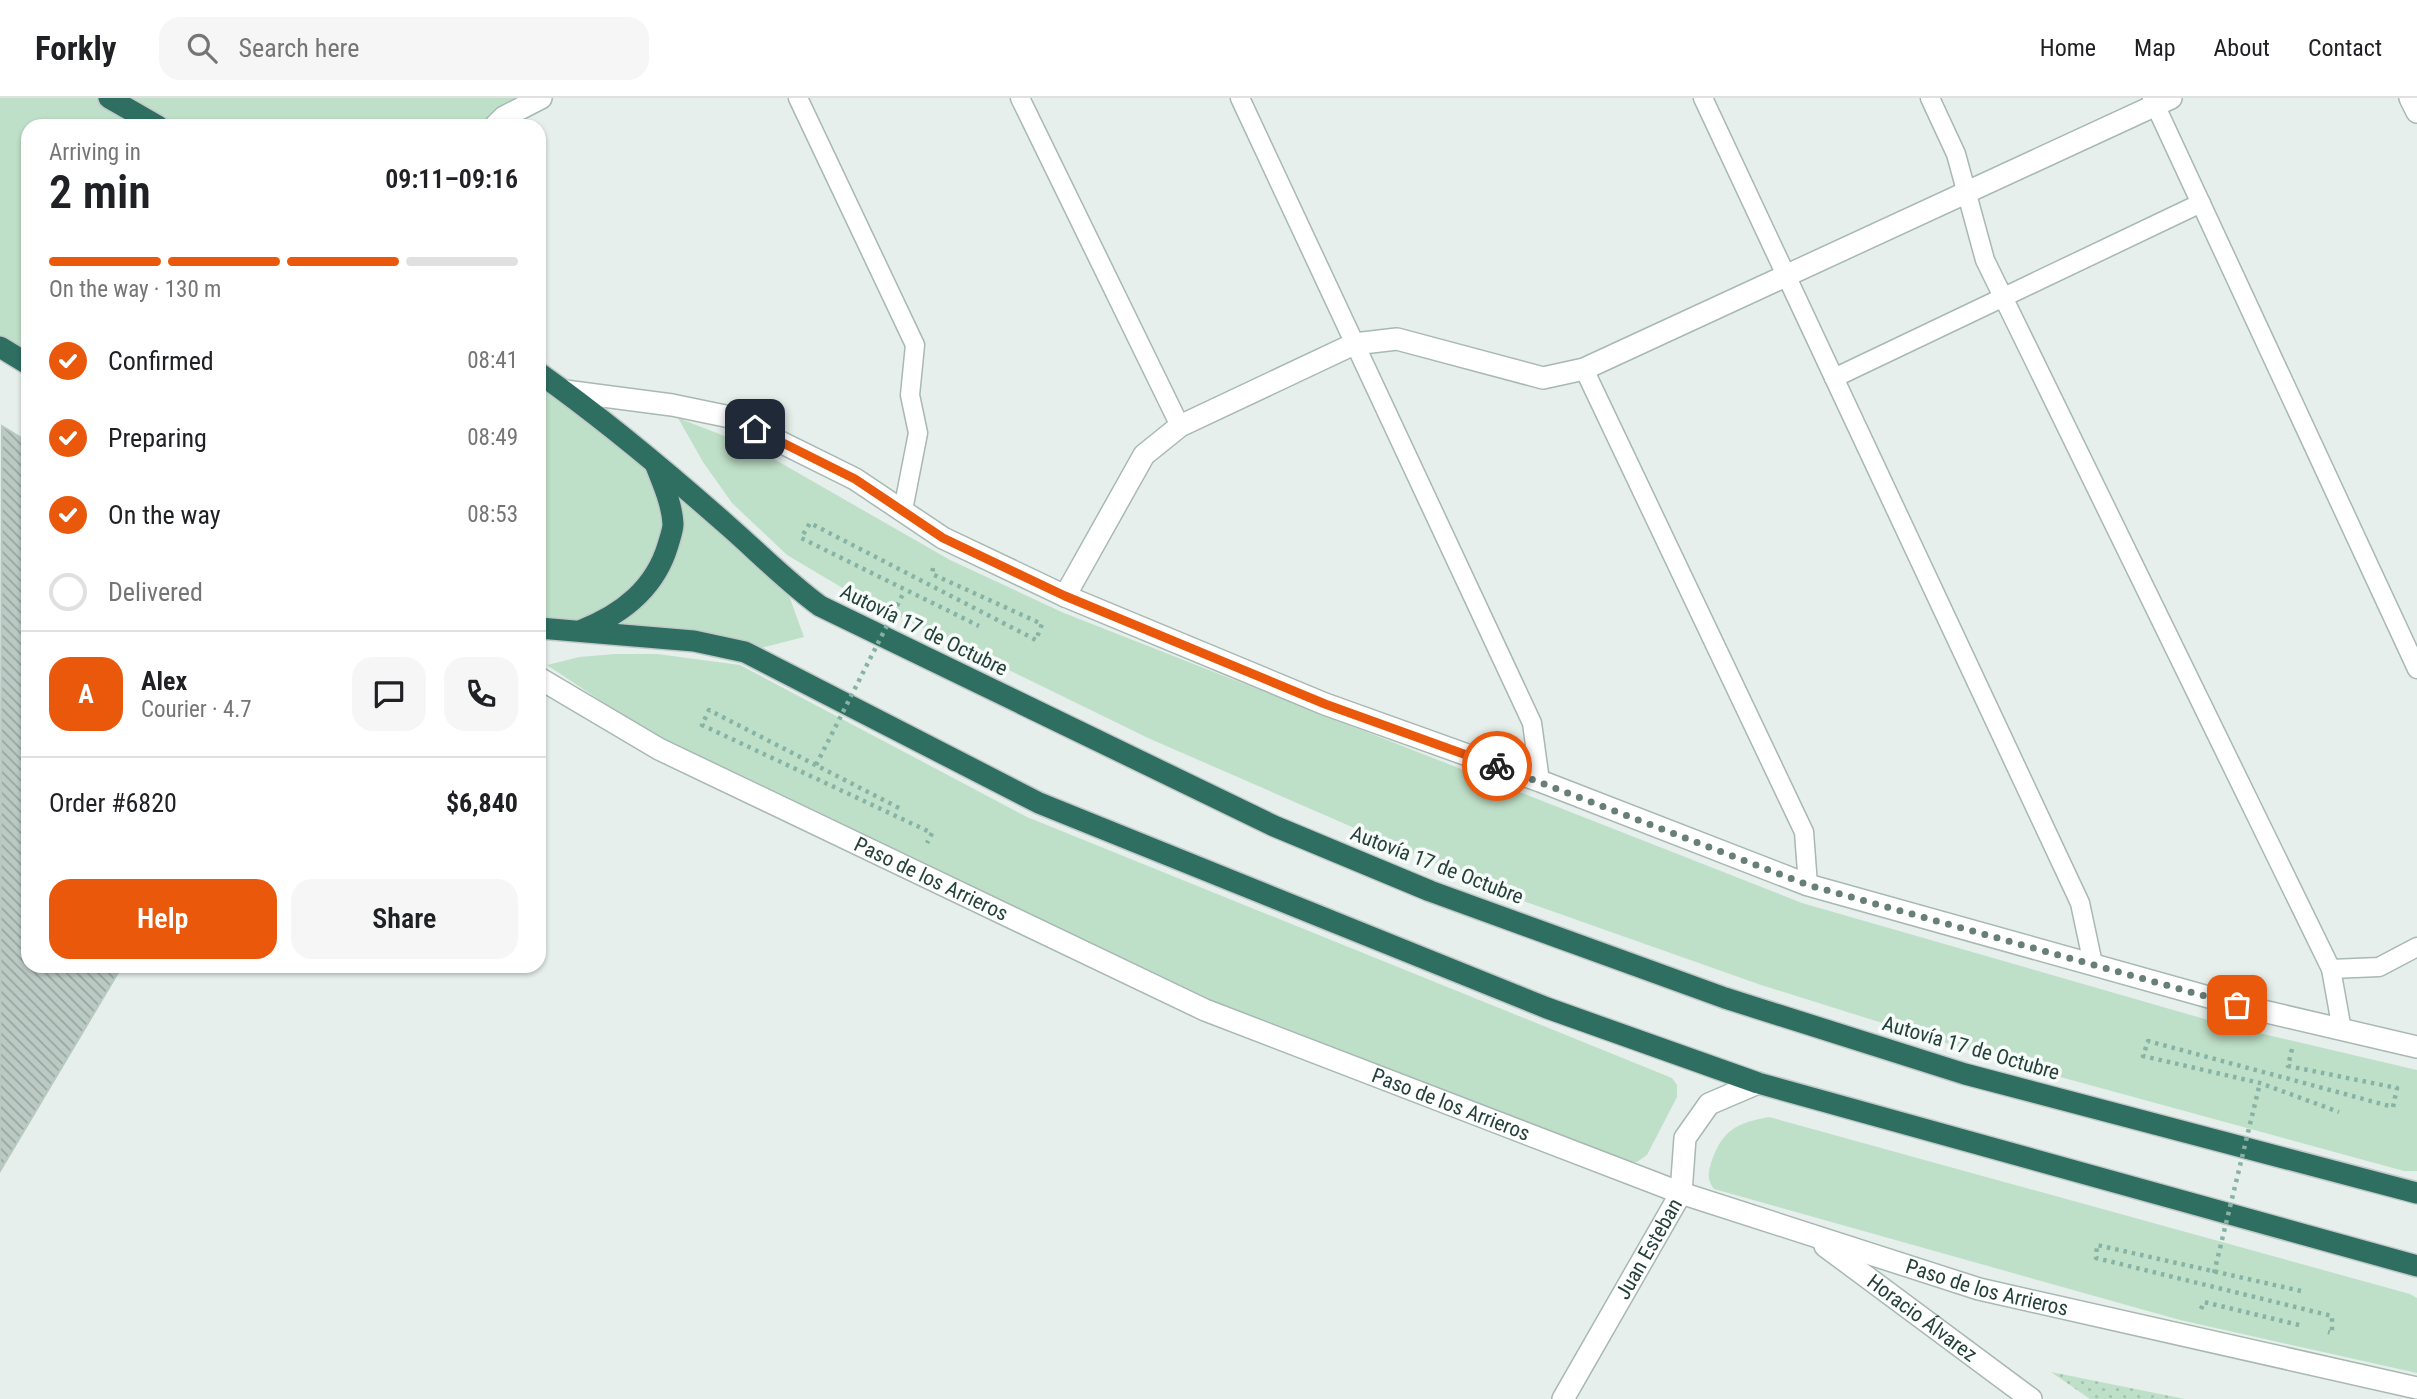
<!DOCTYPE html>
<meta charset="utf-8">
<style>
body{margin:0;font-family:"Roboto Condensed",sans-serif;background:#f6f6f6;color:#202124;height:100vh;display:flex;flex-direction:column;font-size:26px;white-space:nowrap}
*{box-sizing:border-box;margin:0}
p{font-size:23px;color:#757577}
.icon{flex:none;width:38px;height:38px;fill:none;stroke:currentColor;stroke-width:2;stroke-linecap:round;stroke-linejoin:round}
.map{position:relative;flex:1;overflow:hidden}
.details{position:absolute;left:21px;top:21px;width:525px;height:854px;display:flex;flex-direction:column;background:#fff;border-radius:21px;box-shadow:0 2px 5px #0004}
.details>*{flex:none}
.pin{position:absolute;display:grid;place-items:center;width:60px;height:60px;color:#fff;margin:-30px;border-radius:14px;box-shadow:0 4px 10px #0006}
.courier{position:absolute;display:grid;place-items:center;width:70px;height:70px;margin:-35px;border:5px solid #ea580c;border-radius:50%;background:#fff;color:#222;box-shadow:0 2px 9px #0007}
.head em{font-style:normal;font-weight:600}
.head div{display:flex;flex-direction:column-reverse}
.head{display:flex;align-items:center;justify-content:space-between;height:119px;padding:0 28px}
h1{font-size:46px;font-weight:600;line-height:52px}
.bar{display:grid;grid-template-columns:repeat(4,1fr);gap:10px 7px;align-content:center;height:84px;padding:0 28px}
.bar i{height:9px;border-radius:5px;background:#e0e0e0}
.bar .active{background:#ea580c}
.bar p{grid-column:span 4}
.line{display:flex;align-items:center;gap:18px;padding:0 28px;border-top:2px solid #e0e0e0}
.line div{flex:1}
.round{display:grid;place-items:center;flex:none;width:74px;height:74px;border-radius:21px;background:#f6f6f6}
ol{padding:0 28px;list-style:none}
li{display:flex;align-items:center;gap:21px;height:77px}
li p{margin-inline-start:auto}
li .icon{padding:7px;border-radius:50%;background:#ea580c;color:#fff;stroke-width:4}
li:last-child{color:#757577}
li i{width:38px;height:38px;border:4px solid #e0e0e0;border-radius:50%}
.cta{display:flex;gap:14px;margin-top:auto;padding:14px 28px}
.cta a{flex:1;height:80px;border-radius:21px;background:#ea580c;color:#fff;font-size:28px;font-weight:600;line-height:80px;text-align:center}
.cta a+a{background:#f6f6f6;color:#202124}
header{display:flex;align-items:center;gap:42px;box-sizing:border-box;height:98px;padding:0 35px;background:#fff;border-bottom:2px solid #e0e0e0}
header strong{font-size:33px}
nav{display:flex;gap:38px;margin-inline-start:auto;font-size:24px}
.search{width:490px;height:63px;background:#f6f6f6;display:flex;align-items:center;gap:18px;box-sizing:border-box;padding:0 24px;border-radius:21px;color:#757577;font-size:26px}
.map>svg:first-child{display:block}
</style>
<header>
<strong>Forkly</strong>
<div class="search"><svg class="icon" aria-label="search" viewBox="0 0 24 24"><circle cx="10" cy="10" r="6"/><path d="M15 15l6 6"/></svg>Search here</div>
<nav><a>Home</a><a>Map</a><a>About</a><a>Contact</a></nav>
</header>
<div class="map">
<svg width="2417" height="1301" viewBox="0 0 2417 1301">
<defs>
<pattern id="park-dots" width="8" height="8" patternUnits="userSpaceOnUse" patternTransform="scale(1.75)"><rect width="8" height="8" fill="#bfe0c8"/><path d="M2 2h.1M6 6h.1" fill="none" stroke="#a4c1ad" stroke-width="1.8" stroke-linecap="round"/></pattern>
<pattern id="building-back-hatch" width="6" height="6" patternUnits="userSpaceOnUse" patternTransform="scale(1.75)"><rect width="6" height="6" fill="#bbcac4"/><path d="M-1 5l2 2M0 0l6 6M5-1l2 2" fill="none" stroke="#98a6a0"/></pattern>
</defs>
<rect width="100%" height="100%" fill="#e6efeb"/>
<g fill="#bfe0c8">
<path d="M0 0H541L495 28H28V265L0 248Z"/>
<path d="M539 275 783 481 804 539 745 554 539 530Z"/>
<path d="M678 320 753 349 950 462 1064 515 1802 805 2229 928 2417 972V1073H2404L2013 966 1761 887 1515 800 1148 640 851 495 787 457 732 405 703 364Z"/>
<path d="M615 556H657L740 567 1027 719 1672 980 1677 987V999L1647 1057 1637 1064H1625L1208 901 681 650 622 617 547 567 579 559Z"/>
<path d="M1769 1019 2410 1196 2417 1200V1275L2180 1222 1714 1091C1707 1081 1708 1076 1711 1065 1722 1032 1736 1025 1769 1019Z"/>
</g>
<path fill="url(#park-dots)" d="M2051 1274 2185 1301H2090Z"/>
<path fill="url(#building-back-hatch)" stroke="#b8c9c2" stroke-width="2" d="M2 328 28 344V868H122L0 1073Z"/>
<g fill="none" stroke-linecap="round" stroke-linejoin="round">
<defs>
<g id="lane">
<path d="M798 0 915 247 910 297 918 335 903 412"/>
<path d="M1020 0 1180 328"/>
<path d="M1240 0 1532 625 1540 683"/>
<path d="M1703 0 2080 805 2093 866"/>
<path d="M1930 0 1956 56 1985 162 2331 871 2342 932"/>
<path d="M2152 0 2417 571"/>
<path d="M1584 271 1804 734 1808 787"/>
<path d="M1834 280 2201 105"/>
<path d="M2331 871 2379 869 2417 849"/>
</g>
<g id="street">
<path d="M2410 0 2417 14"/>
<path d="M565 293 672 307 730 319 855 381 943 440 1065 498 1325 606 1540 683 1808 787 2237 907 2417 949"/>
<path d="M1065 498 1144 357 1180 328 1354 246 1397 241 1543 280 1584 271 2171 0"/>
<path id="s1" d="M539 580 659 651 1205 912 1681 1095 1979 1191 2417 1290"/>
<path id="s2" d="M1825 1148 2031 1301"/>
<path id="s3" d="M1563 1301 1681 1095 1685 1040 1709 1006 1758 985"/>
</g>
<path id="secondary" d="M495 28 504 19 541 0"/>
<g id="highway">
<path d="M109 0 158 28"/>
<path d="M0 249 28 266"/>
<path d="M539 275C605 322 666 373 727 427 758 454 786 483 820 508L1274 728 1430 793 1725 900 1965 976 2417 1095"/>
<path d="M539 530 694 543 745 554 1039 705 1547 910 1758 985 2417 1168"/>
<path d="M582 532C622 516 655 491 668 447 670 440 673 432 673 426 672 406 663 386 656 368"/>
</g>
</defs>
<use href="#lane" stroke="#a8b8b2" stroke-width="21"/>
<use href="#street" stroke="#a8b8b2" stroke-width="24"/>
<use href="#secondary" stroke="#a4bbb3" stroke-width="24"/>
<use href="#highway" stroke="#c2cac8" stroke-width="24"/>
<g stroke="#86b3a5" stroke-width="4.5" stroke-dasharray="3.5 5" stroke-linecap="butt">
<path d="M933 470 932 476 1042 526 1036 542 810 425 801 440 979 528"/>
<path d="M899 710 709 612 702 627 932 735 927 745"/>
<path d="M2292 951 2288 968 2397 990 2393 1009 2148 943 2143 958 2260 985 2339 1014"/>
<path d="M2301 1193 2097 1147 2096 1160 2332 1218V1235L2328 1234"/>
<path d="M2201 1211 2204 1204 2303 1228"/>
</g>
<use href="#lane" stroke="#fff" stroke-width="18"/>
<use href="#street" stroke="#fff" stroke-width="21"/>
<use href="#secondary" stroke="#fff" stroke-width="21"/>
<use href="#highway" stroke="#2f6f62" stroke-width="21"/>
<g stroke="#86b3a5" stroke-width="4.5" stroke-dasharray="3.5 5" stroke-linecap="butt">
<path d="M816 667 904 494"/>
<path d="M2214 1175 2260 985"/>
</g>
</g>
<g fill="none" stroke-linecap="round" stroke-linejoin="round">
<path stroke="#687f78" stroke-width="7" stroke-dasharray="0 12.6" d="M1497 668 1808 787 2237 907"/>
<path stroke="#ea580c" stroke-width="9" d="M755 331 855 381 943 440 1065 498 1325 606 1497 668"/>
</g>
<g text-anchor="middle" stroke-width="7" stroke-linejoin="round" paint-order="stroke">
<g font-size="21" fill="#24423a" stroke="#f7fbf9">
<text transform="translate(924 532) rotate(26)" y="7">Autovía 17 de Octubre</text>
<text transform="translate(1437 767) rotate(21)" y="7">Autovía 17 de Octubre</text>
<text dy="7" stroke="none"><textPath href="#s1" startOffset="441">Paso de los Arrieros</textPath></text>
<text transform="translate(1971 950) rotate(16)" y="7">Autovía 17 de Octubre</text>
<text dy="7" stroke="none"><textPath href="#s1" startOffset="1008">Paso de los Arrieros</textPath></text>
<text dy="7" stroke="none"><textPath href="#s3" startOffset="173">Juan Esteban</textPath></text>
<text dy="7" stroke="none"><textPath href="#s1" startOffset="1575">Paso de los Arrieros</textPath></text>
<text dy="7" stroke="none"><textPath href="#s2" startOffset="121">Horacio Álvarez</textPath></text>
</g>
</g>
</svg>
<div class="pin" style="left:2237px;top:907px;background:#ea580c"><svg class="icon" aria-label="bag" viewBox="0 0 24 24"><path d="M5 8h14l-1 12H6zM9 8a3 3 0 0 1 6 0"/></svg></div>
<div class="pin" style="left:755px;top:331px;background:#1f2937"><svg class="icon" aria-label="home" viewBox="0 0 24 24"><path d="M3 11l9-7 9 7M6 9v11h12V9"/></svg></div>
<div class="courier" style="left:1497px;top:668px"><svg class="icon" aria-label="bike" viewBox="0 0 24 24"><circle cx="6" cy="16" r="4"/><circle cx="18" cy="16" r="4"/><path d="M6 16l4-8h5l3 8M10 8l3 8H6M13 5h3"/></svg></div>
<section class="details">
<div class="head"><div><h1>2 min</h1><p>Arriving in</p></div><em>09:11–09:16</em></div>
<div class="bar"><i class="active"></i><i class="active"></i><i class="active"></i><i></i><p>On the way · 130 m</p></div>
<ol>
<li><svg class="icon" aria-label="check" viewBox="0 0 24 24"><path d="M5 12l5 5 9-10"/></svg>Confirmed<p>08:41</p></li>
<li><svg class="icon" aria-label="check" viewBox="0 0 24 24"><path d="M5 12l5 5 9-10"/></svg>Preparing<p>08:49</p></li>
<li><svg class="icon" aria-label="check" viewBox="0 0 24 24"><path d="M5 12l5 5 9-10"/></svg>On the way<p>08:53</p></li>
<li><i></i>Delivered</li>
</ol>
<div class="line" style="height:126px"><b class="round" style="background:#ea580c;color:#fff">A</b><div><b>Alex</b><p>Courier · 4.7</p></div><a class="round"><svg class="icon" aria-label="chat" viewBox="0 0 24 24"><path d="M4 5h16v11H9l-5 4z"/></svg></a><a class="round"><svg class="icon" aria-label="phone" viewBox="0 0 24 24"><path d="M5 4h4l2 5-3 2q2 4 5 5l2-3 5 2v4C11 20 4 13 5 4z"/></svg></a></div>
<div class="line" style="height:91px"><div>Order #6820</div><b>$6,840</b></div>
<div class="cta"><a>Help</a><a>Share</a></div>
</section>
</div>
